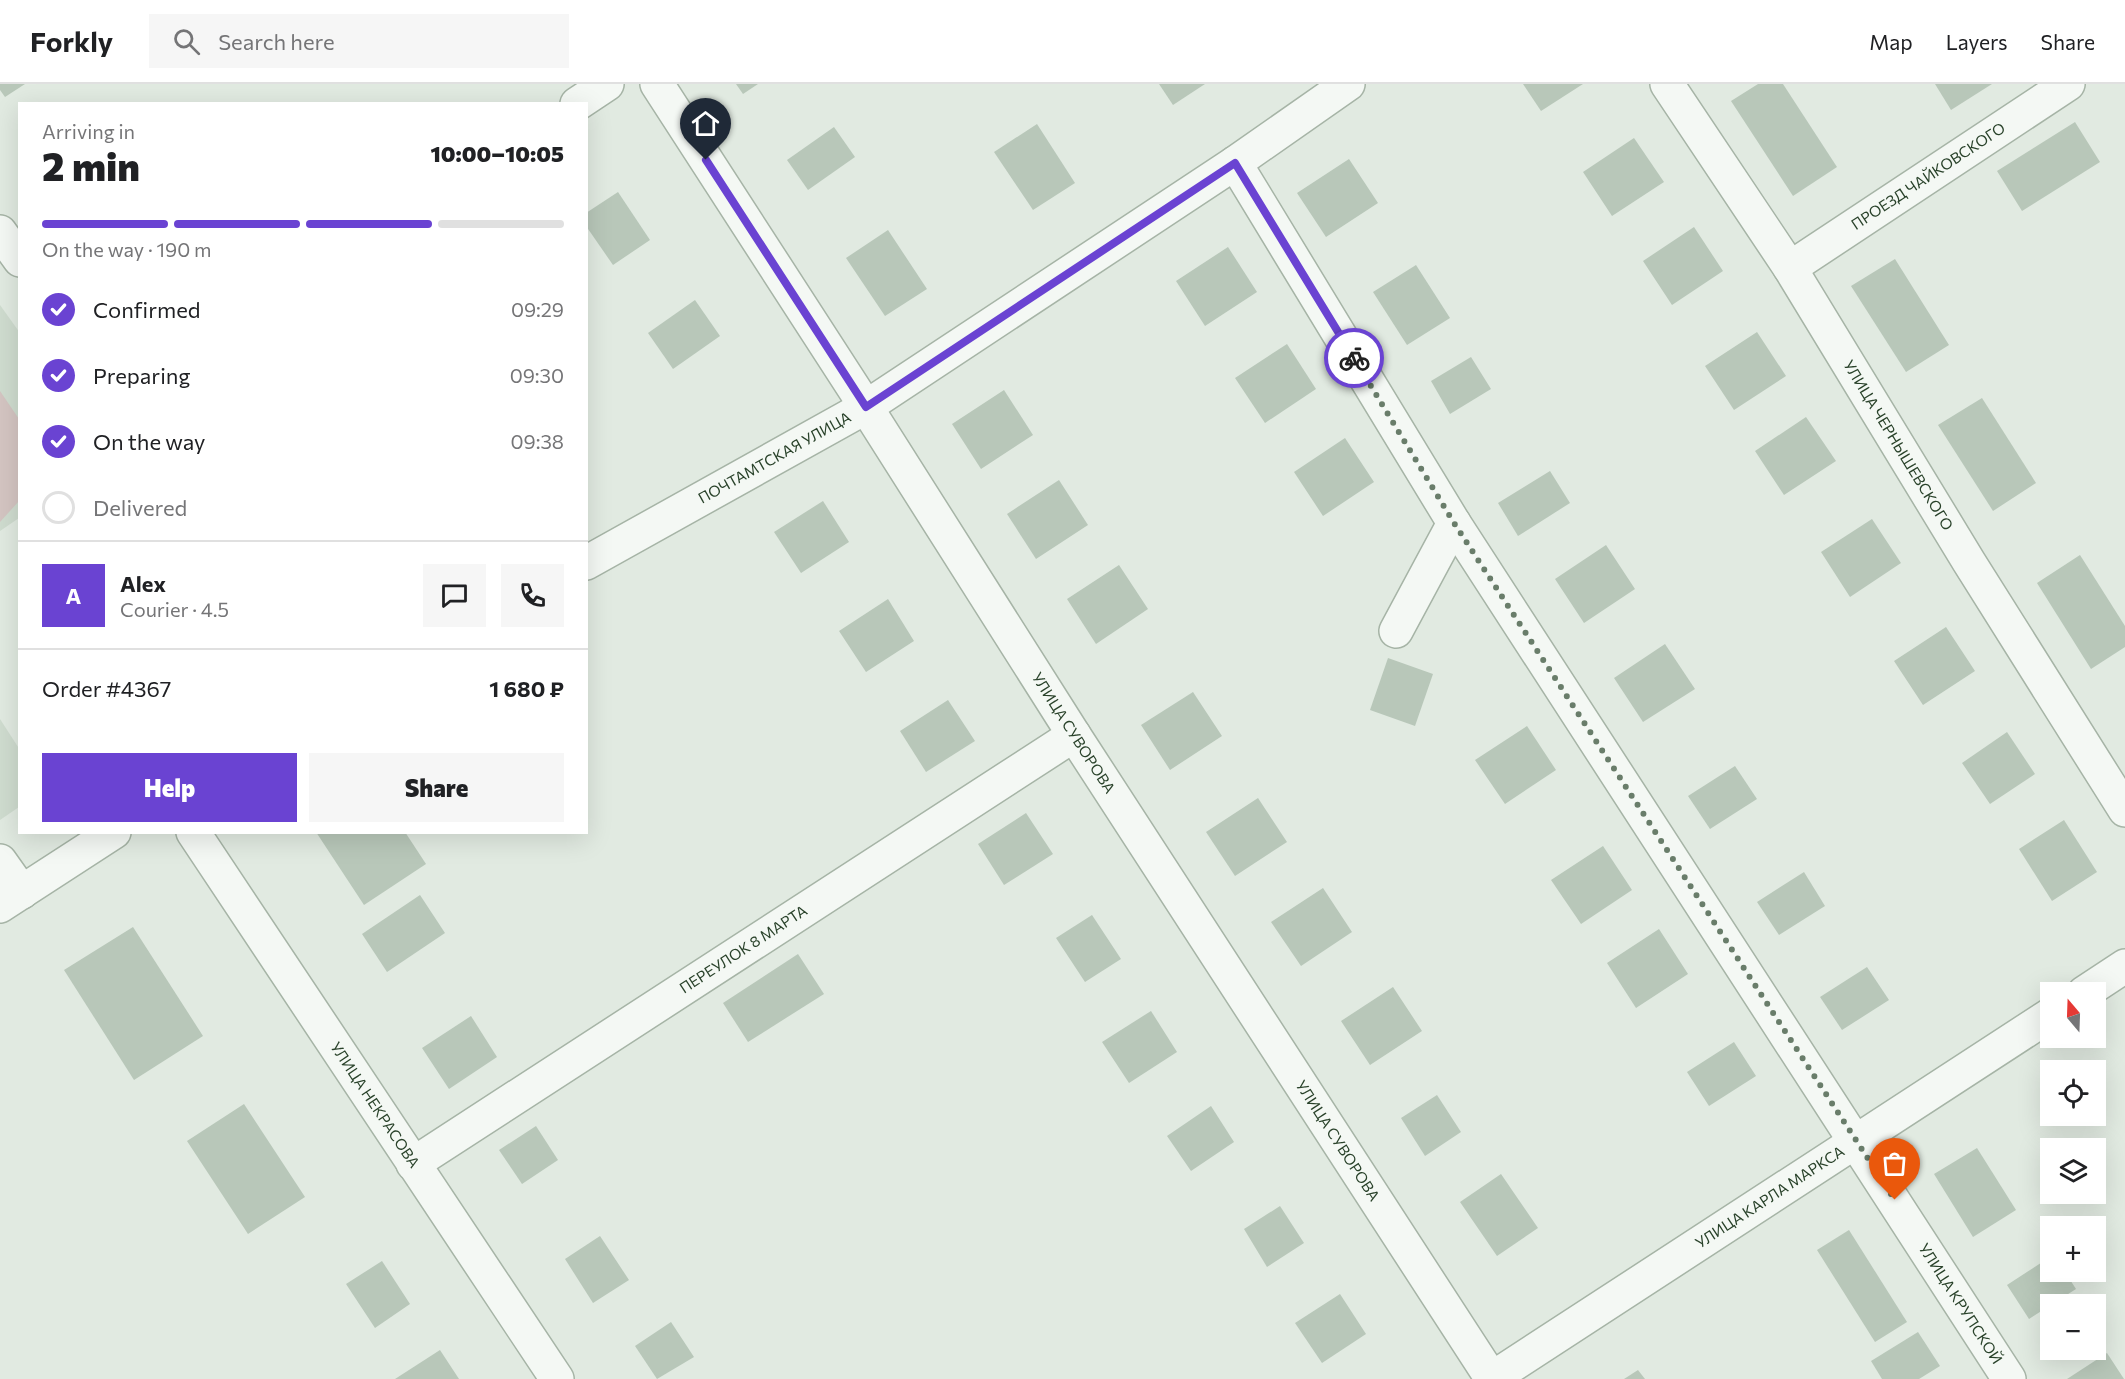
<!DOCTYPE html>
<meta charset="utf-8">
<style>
body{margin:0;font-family:Commissioner,sans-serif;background:#f6f6f6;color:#202124;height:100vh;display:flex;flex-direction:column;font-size:22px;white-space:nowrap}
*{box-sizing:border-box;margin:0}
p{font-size:20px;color:#757577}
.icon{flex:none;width:33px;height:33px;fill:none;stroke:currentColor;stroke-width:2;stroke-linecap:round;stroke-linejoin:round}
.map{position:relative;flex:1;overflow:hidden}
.sheet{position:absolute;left:18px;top:18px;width:570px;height:732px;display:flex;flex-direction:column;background:#fff;border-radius:0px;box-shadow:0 6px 24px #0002}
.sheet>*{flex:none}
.needle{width:39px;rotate:341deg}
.tools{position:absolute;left:2040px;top:898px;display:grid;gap:12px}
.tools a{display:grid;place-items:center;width:66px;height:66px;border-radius:0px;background:#fff;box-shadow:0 6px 24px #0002;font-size:30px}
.pin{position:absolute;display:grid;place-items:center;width:51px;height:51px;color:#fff;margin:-62px -26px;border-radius:50% 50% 50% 0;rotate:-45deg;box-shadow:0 0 6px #0007}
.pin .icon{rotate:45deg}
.courier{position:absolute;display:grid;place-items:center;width:60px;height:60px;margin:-30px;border:4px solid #6a43d2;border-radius:50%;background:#fff;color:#222;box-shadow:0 2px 8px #0007}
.head em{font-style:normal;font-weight:800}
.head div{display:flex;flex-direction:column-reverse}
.head{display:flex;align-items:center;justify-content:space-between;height:102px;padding:0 24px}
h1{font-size:39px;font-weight:800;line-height:45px}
.bar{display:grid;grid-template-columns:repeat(4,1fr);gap:9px 6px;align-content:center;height:72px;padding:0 24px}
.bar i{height:8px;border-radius:4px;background:#e0e0e0}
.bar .current{background:#6a43d2}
.bar p{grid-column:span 4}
.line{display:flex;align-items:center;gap:15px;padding:0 24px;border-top:2px solid #e0e0e0}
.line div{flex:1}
.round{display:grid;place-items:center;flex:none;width:63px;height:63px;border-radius:0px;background:#f6f6f6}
ol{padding:0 24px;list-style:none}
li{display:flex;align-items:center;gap:18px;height:66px}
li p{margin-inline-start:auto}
li .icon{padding:6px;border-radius:50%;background:#6a43d2;color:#fff;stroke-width:4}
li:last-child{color:#757577}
li i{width:33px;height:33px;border:3px solid #e0e0e0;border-radius:50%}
.action{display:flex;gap:12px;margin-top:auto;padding:12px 24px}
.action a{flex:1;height:69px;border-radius:0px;background:#6a43d2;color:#fff;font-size:24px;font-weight:800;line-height:69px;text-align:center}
.action a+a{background:#f6f6f6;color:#202124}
header{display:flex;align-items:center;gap:36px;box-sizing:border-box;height:84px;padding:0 30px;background:#fff;border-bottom:2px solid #e0e0e0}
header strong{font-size:28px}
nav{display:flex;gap:33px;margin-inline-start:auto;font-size:21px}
.search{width:420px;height:54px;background:#f6f6f6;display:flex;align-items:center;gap:15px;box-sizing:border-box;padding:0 21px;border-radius:0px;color:#757577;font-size:22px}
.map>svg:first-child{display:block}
</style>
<header>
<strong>Forkly</strong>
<div class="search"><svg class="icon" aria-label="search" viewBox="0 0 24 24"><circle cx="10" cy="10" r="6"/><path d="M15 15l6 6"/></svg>Search here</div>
<nav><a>Map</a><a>Layers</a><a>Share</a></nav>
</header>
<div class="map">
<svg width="2125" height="1295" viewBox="0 0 2125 1295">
<rect width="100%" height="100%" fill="#e1eae1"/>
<g fill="#cfdccf">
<path d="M0 221 20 249 19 434 0 447Z"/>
<path d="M0 635 20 666 19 723 0 736Z"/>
</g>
<path fill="#d4c5c2" d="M0 307 19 335V417L0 438Z"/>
<g fill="#b8c7b9">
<path d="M0 0H25L5 13 0 6Z"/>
<path d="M736 0H758L743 10Z"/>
<path d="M1159 0H1205L1173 21Z"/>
<path d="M1523 0H1583L1541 27Z"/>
<path d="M1758 0H1783L1837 83 1793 112 1731 17Z"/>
<path d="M1935 0H1992L1951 26Z"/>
<path d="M2075 38 2100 78 2022 127 1997 87Z"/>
<path d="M1037 40 1075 99 1033 126 994 68Z"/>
<path d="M834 43 855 73 808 106 787 76Z"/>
<path d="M1634 54 1664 98 1612 132 1583 88Z"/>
<path d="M1349 75 1378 119 1326 153 1297 109Z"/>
<path d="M618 108 650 156 613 181 586 142V129Z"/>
<path d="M1694 143 1723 187 1672 221 1643 177Z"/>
<path d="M888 146 927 205 885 232 846 174Z"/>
<path d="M1228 163 1257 208 1205 242 1176 197Z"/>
<path d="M1895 175 1949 261 1906 288 1851 202Z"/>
<path d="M1416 181 1450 234 1407 261 1373 208Z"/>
<path d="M695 216 720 252 673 285 648 249Z"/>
<path d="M1757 248 1786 292 1734 326 1705 282Z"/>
<path d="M1287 260 1316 305 1265 339 1235 294Z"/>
<path d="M1471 273 1491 305 1450 330 1431 297Z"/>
<path d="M1004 306 1033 351 981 385 952 340Z"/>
<path d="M1982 314 2036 399 1993 427 1938 341Z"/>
<path d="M1806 333 1836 377 1784 411 1755 367Z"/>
<path d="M1345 354 1374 398 1323 432 1294 388Z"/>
<path d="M1550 387 1570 419 1518 452 1498 419Z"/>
<path d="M1059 396 1088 441 1036 475 1007 430Z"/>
<path d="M823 417 849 458 801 489 774 448Z"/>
<path d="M1872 435 1901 479 1850 513 1821 468Z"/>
<path d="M1606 461 1635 505 1584 539 1555 495Z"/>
<path d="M2080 471 2125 542V563L2091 585 2037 499Z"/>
<path d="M1119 481 1148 525 1096 560 1067 515Z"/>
<path d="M888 515 914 557 866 588 839 547Z"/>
<path d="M1946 543 1975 587 1923 621 1894 577Z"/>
<path d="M1665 560 1695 605 1643 638 1614 594Z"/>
<path d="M1388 574 1433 590 1415 642 1370 626Z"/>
<path d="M1193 608 1222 652 1170 686 1141 641Z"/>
<path d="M948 616 975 657 926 688 900 647Z"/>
<path d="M1527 642 1556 686 1505 720 1475 676Z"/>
<path d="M2007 648 2035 690 1990 720 1962 679Z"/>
<path d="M1735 682 1757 715 1710 745 1688 712Z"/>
<path d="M1258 714 1287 758 1235 792 1206 748Z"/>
<path d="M1026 729 1053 770 1004 801 978 760Z"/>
<path d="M2064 736 2097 788 2052 817 2019 765Z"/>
<path d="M316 748H405L426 780 364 821Z"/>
<path d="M1603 762 1632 806 1581 840 1551 796Z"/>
<path d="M1804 788 1825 822 1779 851 1757 818Z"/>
<path d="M1323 804 1352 848 1301 882 1271 838Z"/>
<path d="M420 811 445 849 387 888 362 850Z"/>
<path d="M1092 831 1121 875 1085 898 1056 854Z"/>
<path d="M133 843 203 952 134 996 64 886Z"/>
<path d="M1659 845 1688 890 1636 924 1607 879Z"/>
<path d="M798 870 824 910 748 958 723 919Z"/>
<path d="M1867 883 1889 916 1842 946 1820 913Z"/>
<path d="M1393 903 1422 947 1370 981 1341 937Z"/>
<path d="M1151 927 1177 968 1129 999 1102 958Z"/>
<path d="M471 932 497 973 449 1005 422 964Z"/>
<path d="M1734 958 1756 992 1709 1022 1687 988Z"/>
<path d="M1437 1011 1461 1048 1425 1072 1401 1034Z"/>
<path d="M244 1020 305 1113 248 1150 187 1057Z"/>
<path d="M1211 1022 1234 1058 1191 1087 1167 1052Z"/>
<path d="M536 1042 558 1076 522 1100 499 1066Z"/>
<path d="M1977 1064 2016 1126 1973 1153 1934 1090Z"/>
<path d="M1501 1090 1538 1144 1497 1172 1460 1118Z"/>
<path d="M1280 1122 1304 1159 1267 1183 1244 1145Z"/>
<path d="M1849 1146 1907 1238 1875 1258 1817 1166Z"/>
<path d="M600 1152 629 1196 593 1219 565 1175Z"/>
<path d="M2050 1173V1188H2065L2076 1205 2029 1235 2007 1201Z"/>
<path d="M382 1177 410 1220 375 1244 346 1200Z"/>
<path d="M1340 1210 1366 1250 1322 1279 1295 1239Z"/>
<path d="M671 1238 694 1273 657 1295 635 1262Z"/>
<path d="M1918 1248 1940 1282 1919 1295H1882L1871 1277Z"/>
<path d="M440 1266 459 1295H395Z"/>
<path d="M2107 1269 2124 1295H2067Z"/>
<path d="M1638 1286 1645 1295H1624Z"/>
</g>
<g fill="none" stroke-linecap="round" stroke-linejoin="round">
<defs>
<g id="minor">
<path id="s1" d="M657 0 866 323 1074 651 1492 1295"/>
<path id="s2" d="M1667 0 1790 184 1969 478 2125 726"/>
<path d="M577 20 607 0"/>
<path id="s3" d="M1235 79 1454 439 2009 1295"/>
<path d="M0 148 20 176"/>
<path id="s4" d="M1790 184 2068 0"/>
<path id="s5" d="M586 479 866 323 1235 79 1348 0"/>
<path d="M1396 547 1454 439"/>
<path id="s6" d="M193 748 557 1295"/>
<path d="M0 777 22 808"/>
<path d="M0 822 114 748"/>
<path d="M2084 909 2125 882"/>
<path id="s7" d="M413 1080 1074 651"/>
<path id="s8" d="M1491 1295 2050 931"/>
</g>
</defs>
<use href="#minor" stroke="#a6b4a6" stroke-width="36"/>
<use href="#minor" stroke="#f4f8f4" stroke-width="33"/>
</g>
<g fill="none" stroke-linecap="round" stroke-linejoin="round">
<path stroke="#697d6a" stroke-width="6" stroke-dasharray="0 10.8" d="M1354 274 1454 439 1895 1116"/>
<path stroke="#6a43d2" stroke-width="8" d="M706 76 866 323 1235 79 1354 274"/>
</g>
<g text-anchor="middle" stroke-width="4.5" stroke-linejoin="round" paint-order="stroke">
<g font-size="15" fill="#29422a" stroke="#f1f7f1">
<text dy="5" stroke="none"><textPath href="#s4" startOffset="166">ПРОЕЗД ЧАЙКОВСКОГО</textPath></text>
<text dy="5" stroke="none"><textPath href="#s2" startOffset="429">УЛИЦА ЧЕРНЫШЕВСКОГО</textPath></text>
<text dy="5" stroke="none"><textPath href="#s5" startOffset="216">ПОЧТАМТСКАЯ УЛИЦА</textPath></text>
<text dy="5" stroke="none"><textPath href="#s1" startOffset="771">УЛИЦА СУВОРОВА</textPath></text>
<text dy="5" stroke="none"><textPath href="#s7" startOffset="394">ПЕРЕУЛОК 8 МАРТА</textPath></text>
<text dy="5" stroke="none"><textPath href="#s6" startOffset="328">УЛИЦА НЕКРАСОВА</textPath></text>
<text dy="5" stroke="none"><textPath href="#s1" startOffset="1257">УЛИЦА СУВОРОВА</textPath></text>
<text dy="5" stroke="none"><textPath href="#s8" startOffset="333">УЛИЦА КАРЛА МАРКСА</textPath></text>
<text dy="5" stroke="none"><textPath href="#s3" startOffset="1352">УЛИЦА КРУПСКОЙ</textPath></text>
</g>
</g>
</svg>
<div class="tools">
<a><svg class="needle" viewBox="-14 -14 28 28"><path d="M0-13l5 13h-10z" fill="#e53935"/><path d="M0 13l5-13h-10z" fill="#757577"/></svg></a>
<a><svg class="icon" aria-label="locate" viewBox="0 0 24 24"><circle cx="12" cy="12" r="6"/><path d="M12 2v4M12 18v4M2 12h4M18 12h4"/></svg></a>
<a><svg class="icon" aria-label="layers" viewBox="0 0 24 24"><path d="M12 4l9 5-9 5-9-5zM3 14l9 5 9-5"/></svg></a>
<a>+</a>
<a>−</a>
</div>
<div class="pin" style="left:1895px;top:1116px;background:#ea580c"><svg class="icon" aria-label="bag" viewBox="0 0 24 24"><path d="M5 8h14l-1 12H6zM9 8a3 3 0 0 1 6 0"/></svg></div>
<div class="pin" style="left:706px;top:76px;background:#1f2937"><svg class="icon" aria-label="home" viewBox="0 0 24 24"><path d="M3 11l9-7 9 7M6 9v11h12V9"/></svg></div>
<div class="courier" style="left:1354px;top:274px"><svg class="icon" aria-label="bike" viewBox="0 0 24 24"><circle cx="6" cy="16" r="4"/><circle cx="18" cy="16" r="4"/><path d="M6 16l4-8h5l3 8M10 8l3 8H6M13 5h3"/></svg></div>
<section class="sheet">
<div class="head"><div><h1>2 min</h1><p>Arriving in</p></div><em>10:00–10:05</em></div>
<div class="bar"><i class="current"></i><i class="current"></i><i class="current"></i><i></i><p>On the way · 190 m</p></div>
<ol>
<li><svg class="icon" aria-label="check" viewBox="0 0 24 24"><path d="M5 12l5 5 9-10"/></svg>Confirmed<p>09:29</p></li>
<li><svg class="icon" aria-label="check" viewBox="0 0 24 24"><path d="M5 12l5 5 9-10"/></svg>Preparing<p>09:30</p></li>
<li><svg class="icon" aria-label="check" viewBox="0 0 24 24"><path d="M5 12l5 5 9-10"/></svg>On the way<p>09:38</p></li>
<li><i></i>Delivered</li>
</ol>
<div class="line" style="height:108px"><b class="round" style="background:#6a43d2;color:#fff">A</b><div><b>Alex</b><p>Courier · 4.5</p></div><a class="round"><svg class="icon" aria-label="chat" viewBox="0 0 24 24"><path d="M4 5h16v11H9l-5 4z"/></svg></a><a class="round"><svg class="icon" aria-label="phone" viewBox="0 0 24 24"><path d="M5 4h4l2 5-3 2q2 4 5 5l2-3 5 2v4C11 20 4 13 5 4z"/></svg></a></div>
<div class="line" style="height:78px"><div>Order #4367</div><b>1 680 ₽</b></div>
<div class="action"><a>Help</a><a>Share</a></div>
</section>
</div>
